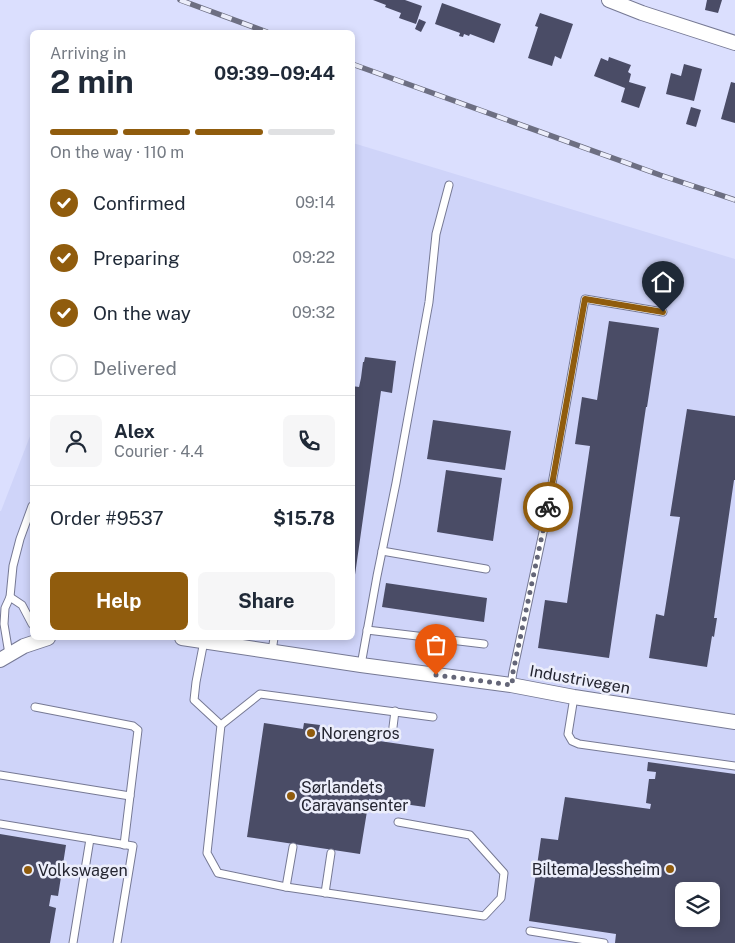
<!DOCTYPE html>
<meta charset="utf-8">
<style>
body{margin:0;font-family:"Public Sans",sans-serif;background:#f6f6f7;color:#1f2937;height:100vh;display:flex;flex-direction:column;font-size:19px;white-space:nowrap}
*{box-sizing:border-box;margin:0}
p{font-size:16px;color:#747a83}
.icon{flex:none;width:28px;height:28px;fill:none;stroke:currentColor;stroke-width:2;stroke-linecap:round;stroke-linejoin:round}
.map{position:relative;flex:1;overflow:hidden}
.drawer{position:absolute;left:30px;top:30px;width:325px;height:610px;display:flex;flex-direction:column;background:#fff;border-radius:8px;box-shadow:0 2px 8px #0003}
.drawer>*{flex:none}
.controls{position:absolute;left:675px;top:882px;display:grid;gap:10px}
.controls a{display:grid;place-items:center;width:45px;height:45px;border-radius:8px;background:#fff;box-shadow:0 2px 8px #0003;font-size:25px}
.pin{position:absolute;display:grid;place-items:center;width:42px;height:42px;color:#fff;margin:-51px -21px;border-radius:50% 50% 50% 0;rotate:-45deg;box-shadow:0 0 5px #0007}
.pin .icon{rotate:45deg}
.courier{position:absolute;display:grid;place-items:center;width:50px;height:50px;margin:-25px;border:4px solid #905c0d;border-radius:50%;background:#fff;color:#222;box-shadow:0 1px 6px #0007}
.summary em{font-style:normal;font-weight:700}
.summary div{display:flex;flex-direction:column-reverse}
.summary{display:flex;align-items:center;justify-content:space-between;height:85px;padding:0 20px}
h1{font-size:32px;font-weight:700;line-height:38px}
.bar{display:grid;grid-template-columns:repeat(4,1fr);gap:8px 5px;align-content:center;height:60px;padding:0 20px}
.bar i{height:6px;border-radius:4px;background:#e0e1e3}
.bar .active{background:#905c0d}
.bar p{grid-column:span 4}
.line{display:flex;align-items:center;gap:12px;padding:0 20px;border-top:1px solid #e0e1e3}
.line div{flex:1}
.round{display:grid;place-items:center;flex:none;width:52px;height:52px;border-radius:8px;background:#f6f6f7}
ol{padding:0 20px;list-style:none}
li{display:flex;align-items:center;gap:15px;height:55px}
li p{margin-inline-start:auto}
li .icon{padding:5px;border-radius:50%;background:#905c0d;color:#fff;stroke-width:4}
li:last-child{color:#747a83}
li i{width:28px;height:28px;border:2px solid #e0e1e3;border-radius:50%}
.cta{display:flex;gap:10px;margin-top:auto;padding:10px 20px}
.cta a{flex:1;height:58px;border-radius:8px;background:#905c0d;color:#fff;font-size:20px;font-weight:700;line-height:58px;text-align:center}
.cta a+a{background:#f6f6f7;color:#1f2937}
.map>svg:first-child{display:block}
</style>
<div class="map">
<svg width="735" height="943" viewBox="0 0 735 943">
<rect width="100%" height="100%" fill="#dbdffe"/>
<path fill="#cfd4f9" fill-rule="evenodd" d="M353 143 735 259V943H0V511H1L32 431V638H352ZM684 891H711V919H684Z"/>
<g fill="#4a4c66" fill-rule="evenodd">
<path d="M373 0H405L422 6 416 24 399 18 401 13 385 7 386 5Z"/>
<path d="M707 0H722L718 13 705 10Z"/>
<path d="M442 3 501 24 494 43 470 34 469 36 464 34 463 37 459 36 460 33 435 24Z"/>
<path d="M540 13 573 24 561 59 555 56 552 66 528 58 538 27 535 26Z"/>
<path d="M419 19 426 22 421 32 415 29Z"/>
<path d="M609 57 631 65 628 72 631 74 629 82 646 87 639 108 621 102 625 88 594 76 601 58 608 61Z"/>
<path d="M684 64 702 69 694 101 666 94 671 73 681 76Z"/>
<path d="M731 82 735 83V123L721 119Z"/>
<path d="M691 107 701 110 696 127 686 124Z"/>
<path d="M609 321 659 328 647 407H646L609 658 538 648 545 600 567 603 590 446 575 444 582 397 597 400Z"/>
<path d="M365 357 396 361 392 393 381 391 354 582H352V386L359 387 361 378 363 362H364Z"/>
<path d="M687 409 735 416V480H734L714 618H717L714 637 712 636 707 667 649 658 656 614 664 616 680 517 670 516Z"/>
<path d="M433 420 511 431 505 470 427 459Z"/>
<path d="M446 470 502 478 493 541 437 532Z"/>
<path d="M386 583 487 598 484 622 382 607Z"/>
<path d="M264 723 303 729 304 723 320 725 318 732 434 749 425 807 369 799 360 854 247 837Z"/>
<path d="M648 762 735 774V943H615L616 934 529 921 541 838 558 840 565 797 650 809 651 804 646 803 649 779H655L656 772 647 771ZM684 891H711V919H684Z"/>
<path d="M0 834 66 845 58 896 51 895 49 906 56 908 50 943H0Z"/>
</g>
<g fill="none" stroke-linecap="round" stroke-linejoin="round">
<defs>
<g id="lane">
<path d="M382 551 486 569"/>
<path d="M10 597 22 605 32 624"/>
<path d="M367 630 484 644"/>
<path d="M204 641 196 682 194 700 221 725 207 853 218 873 286 887 484 916 501 898 504 873 470 835 398 822"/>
<path d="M272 651 274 638"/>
<path d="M9 654 4 624 5 608 10 597 13 566 20 539 32 506"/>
<path d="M361 665 377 576 396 483 429 302 436 234 449 185"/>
<path d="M511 685 513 672 545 523 585 299 663 312"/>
<path d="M574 697 568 734 572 741 579 744 735 766"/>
<path d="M35 707 133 726 138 730 124 845"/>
<path d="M221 725 260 694 433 717"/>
<path d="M392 735 395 711"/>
<path d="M0 775 130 796"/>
<path d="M0 824 133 846 117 943"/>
<path d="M286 887 293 847"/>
<path d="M325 893 331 853"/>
<path d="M530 931 604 943"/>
<path d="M73 943 90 839"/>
</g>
<g id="street">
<path d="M609 0 642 13 735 43"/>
<path d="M182 638 361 665 511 685 574 697 735 722"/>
<path d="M0 660 24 646 48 638"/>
</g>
</defs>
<use href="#lane" stroke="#767994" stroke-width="9"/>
<use href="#street" stroke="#767994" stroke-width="16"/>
<use href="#lane" stroke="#fff" stroke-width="7"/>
<use href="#street" stroke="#fff" stroke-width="14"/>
<defs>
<g id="rail">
<path d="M180 0 267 32"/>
<path d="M352 64 660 175 735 200"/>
</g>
</defs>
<use href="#rail" stroke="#6d6f82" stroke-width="5.5"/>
<use href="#rail" stroke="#eceefb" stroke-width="4" stroke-dasharray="11" stroke-linecap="butt"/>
</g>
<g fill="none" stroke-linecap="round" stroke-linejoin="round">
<path stroke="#646678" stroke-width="5" stroke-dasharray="0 9" d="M436 675 512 685 513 672 548 507"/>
<path stroke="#905c0d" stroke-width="6" d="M548 507 585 299 663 312"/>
</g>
<g fill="#905c0d" stroke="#eceefb" stroke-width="2">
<circle cx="311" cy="733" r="5"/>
<circle cx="291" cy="796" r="5"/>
<circle cx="670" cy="869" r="5"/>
<circle cx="28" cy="870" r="5"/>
</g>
<g text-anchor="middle" stroke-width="5" stroke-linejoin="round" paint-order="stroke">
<g font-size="16" fill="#242530" stroke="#eceefb">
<text transform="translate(580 679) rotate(10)" y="6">Industrivegen</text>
</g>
<g font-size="16" fill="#242530" stroke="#eceefb" text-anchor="start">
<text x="321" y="739">Norengros</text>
<text x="301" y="793">Sørlandets<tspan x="301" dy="18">Caravansenter</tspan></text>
<text x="660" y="875" text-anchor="end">Biltema Jessheim</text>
<text x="38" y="876">Volkswagen</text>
</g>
</g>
</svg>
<div class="controls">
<a><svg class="icon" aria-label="layers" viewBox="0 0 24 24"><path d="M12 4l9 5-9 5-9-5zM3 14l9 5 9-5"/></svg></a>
</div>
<div class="pin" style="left:436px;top:675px;background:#ea580c"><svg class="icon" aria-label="bag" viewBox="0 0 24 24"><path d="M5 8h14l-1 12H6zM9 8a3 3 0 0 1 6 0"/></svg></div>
<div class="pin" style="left:663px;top:312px;background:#1f2937"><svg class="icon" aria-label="home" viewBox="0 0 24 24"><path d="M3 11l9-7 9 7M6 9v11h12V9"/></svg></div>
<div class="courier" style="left:548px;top:507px"><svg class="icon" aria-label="bike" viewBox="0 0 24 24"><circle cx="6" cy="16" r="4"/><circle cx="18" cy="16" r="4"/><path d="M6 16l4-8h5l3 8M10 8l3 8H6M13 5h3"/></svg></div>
<section class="drawer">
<div class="summary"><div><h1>2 min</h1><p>Arriving in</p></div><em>09:39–09:44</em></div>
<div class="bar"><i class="active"></i><i class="active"></i><i class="active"></i><i></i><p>On the way · 110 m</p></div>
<ol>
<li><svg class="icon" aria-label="check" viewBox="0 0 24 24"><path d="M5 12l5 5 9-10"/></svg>Confirmed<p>09:14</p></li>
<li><svg class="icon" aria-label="check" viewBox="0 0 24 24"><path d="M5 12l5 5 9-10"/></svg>Preparing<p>09:22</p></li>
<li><svg class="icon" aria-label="check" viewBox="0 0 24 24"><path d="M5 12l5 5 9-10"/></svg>On the way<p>09:32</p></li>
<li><i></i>Delivered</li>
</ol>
<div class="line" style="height:90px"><a class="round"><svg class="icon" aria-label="person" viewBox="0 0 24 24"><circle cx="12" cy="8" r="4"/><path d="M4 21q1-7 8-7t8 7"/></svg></a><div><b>Alex</b><p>Courier · 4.4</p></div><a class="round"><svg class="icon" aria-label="phone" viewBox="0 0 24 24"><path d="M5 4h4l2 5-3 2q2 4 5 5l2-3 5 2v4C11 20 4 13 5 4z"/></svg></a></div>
<div class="line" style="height:65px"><div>Order #9537</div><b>$15.78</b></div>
<div class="cta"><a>Help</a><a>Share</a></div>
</section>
</div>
